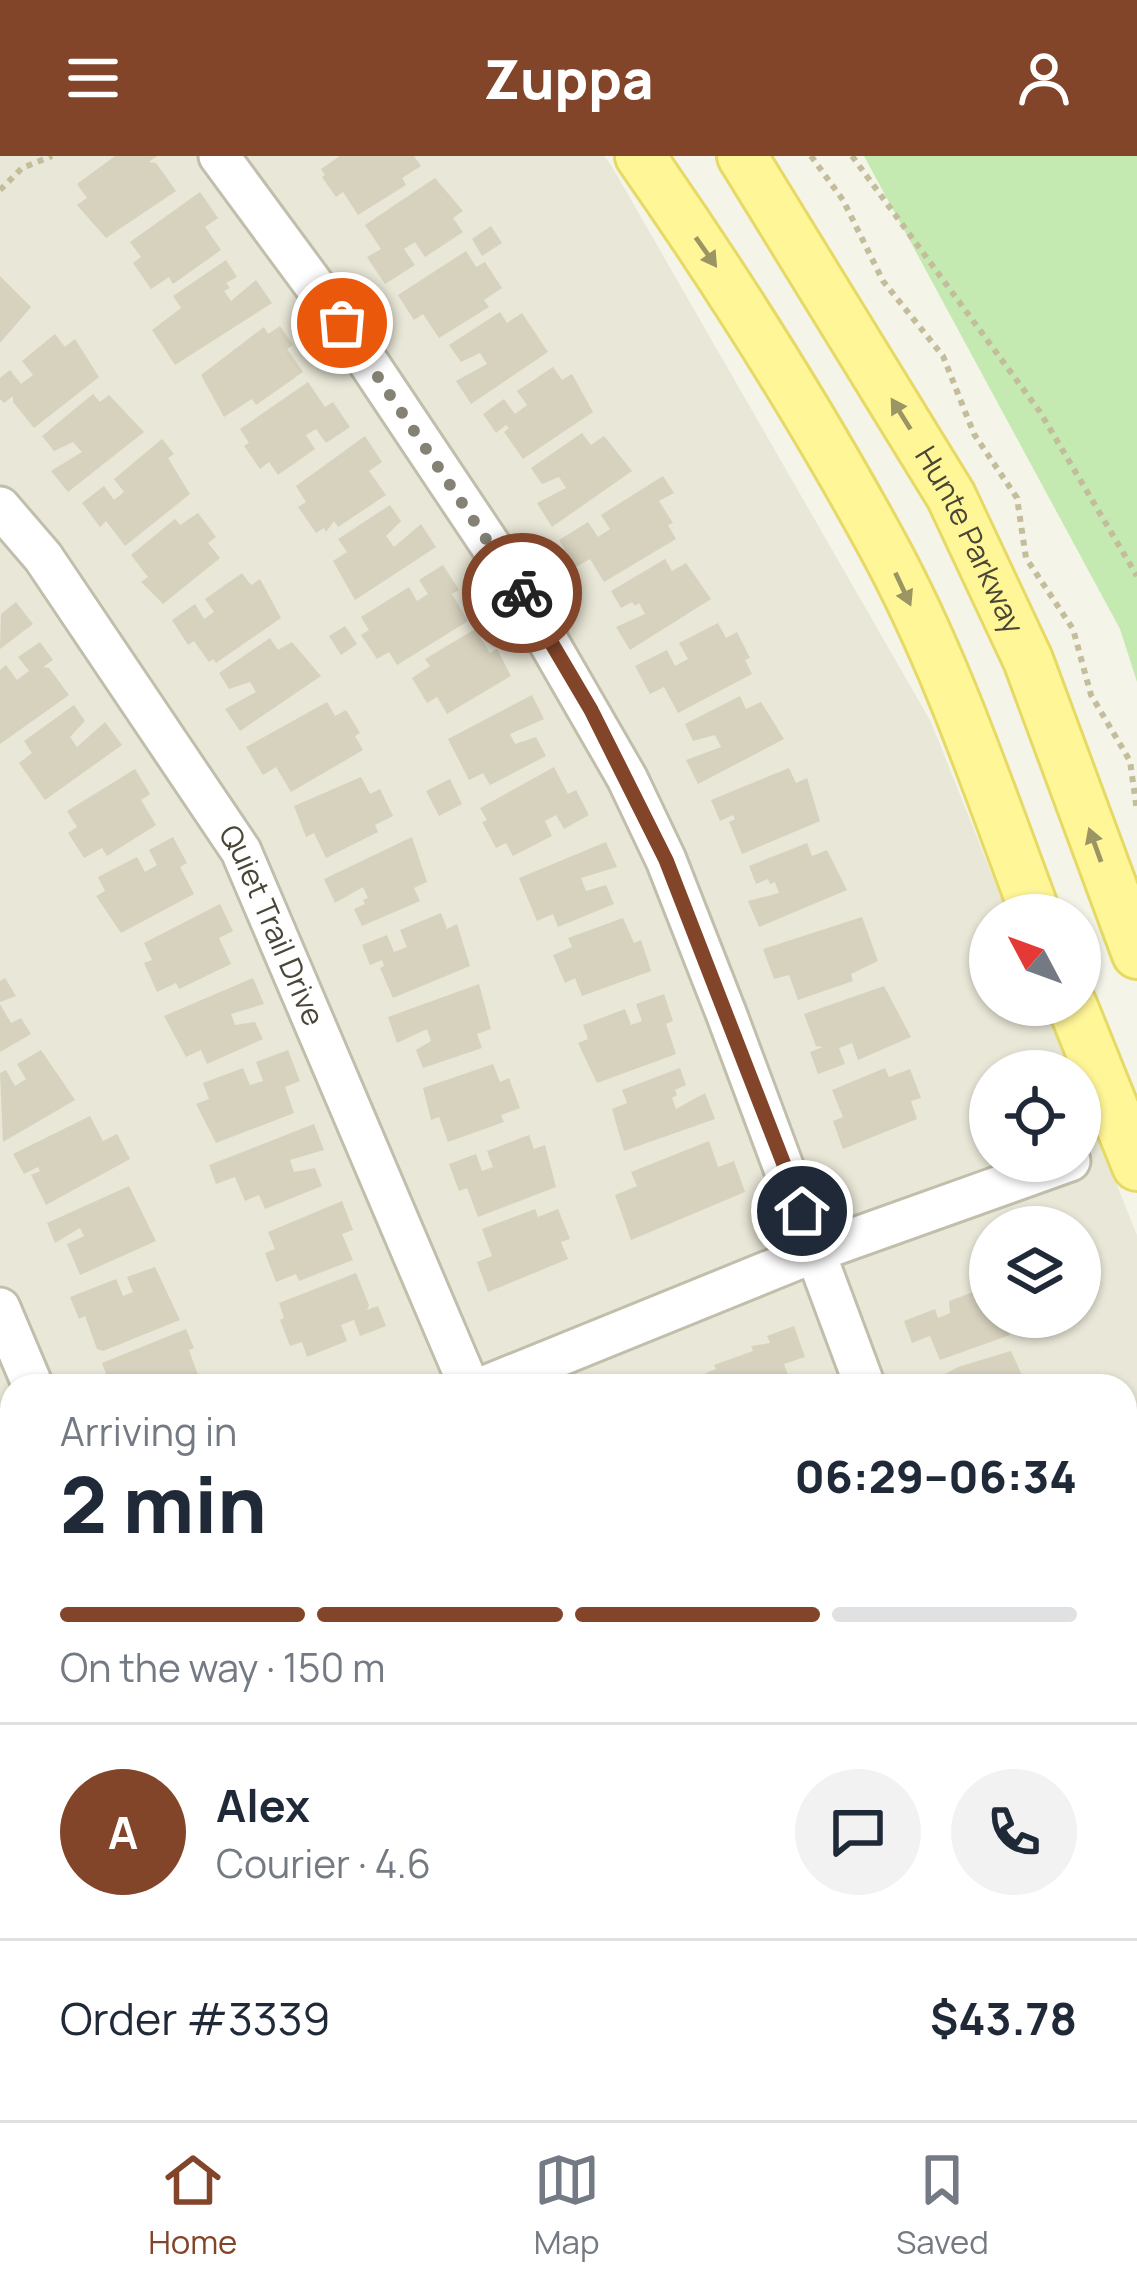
<!DOCTYPE html>
<meta charset="utf-8">
<style>
body{margin:0;font-family:Manrope,sans-serif;background:#f2f2f3;color:#1f2937;height:100vh;display:flex;flex-direction:column;font-size:45px;white-space:nowrap}
*{box-sizing:border-box;margin:0}
p{font-size:39px;color:#747a83}
.icon{flex:none;width:66px;height:66px;fill:none;stroke:currentColor;stroke-width:2;stroke-linecap:round;stroke-linejoin:round}
.map{position:relative;flex:1;overflow:hidden}
.sheet{position:absolute;left:0px;top:1218px;width:1137px;height:747px;display:flex;flex-direction:column;background:#fff;border-radius:36px 36px 0 0;box-shadow:0 3px 9px #0004}
.sheet>*{flex:none}
.needle{width:78px;rotate:311deg}
.controls{position:absolute;left:969px;top:738px;display:grid;gap:24px}
.controls a{display:grid;place-items:center;width:132px;height:132px;border-radius:50%;background:#fff;box-shadow:0 3px 9px #0004;font-size:60px}
.pin{position:absolute;display:grid;place-items:center;width:102px;height:102px;color:#fff;margin:-51px;border:6px solid #fff;border-radius:50%;box-shadow:0 3px 12px #0007}
.courier{position:absolute;display:grid;place-items:center;width:120px;height:120px;margin:-60px;border:9px solid #834529;border-radius:50%;background:#fff;color:#222;box-shadow:0 3px 15px #0007}
.head em{font-style:normal;font-weight:800}
.head div{display:flex;flex-direction:column-reverse}
.head{display:flex;align-items:center;justify-content:space-between;height:204px;padding:0 60px}
h1{font-size:78px;font-weight:800;line-height:90px}
.bar{display:grid;grid-template-columns:repeat(4,1fr);gap:18px 12px;align-content:center;height:144px;padding:0 60px}
.bar i{height:15px;border-radius:9px;background:#e0e1e3}
.bar .on{background:#834529}
.bar p{grid-column:span 4}
.line{display:flex;align-items:center;gap:30px;padding:0 60px;border-top:3px solid #e0e1e3}
.line div{flex:1}
.round{display:grid;place-items:center;flex:none;width:126px;height:126px;border-radius:63px;background:#f2f2f3}
header{display:flex;justify-content:space-between;align-items:center;height:156px;padding:0 60px;background:#834529;color:#fff;font-size:54px;font-weight:800}
.menu{display:flex;justify-content:space-around;align-items:center;height:168px;border-top:3px solid #e0e1e3;background:#fff;font-size:33px;color:#747a83}
.menu a{display:grid;justify-items:center;gap:6px}
.menu .on{color:#834529}
.map>svg:first-child{display:block}
</style>
<header><svg class="icon" aria-label="menu" viewBox="0 0 24 24"><path d="M4 6h16M4 12h16M4 18h16"/></svg>Zuppa<svg class="icon" aria-label="person" viewBox="0 0 24 24"><circle cx="12" cy="8" r="4"/><path d="M4 21q1-7 8-7t8 7"/></svg></header>
<div class="map">
<svg width="1137" height="1964" viewBox="0 0 1137 1964">
<rect width="100%" height="100%" fill="#f5f4e9"/>
<path fill="#e9e7d7" fill-rule="evenodd" d="M0 0H604L611 9 931 566 1008 759H990V849H1045L1071 915H990V1005H1080V937L1137 1079V1964H0ZM990 1071H1080V1161H990ZM12 1230H1125V1953H12Z"/>
<path fill="#c5eab1" d="M864 0H1137V526L1120 473Z"/>
<g fill="#d7d2be">
<path d="M115 0H157L149 6 156 7 176 35 106 82 77 49 87 42 77 28Z"/>
<path d="M340 0H414L421 10 402 22 406 29 358 59 343 36 336 41 322 21 325 19 321 13Z"/>
<path d="M435 22 463 55 453 62 463 76 425 101 415 86 404 93 415 109 385 128 367 101 381 93 365 69Z"/>
<path d="M200 36 218 62 205 71 221 94 173 128 169 121 151 133 133 107 141 101 130 86Z"/>
<path d="M491 70 502 87 482 100 472 83Z"/>
<path d="M466 95 476 111 485 106 502 132 484 144 489 151 439 182 423 158 414 164 398 139Z"/>
<path d="M226 104 237 121 226 127 230 132 224 135 231 145 256 124 272 147 175 209 152 174 181 152 173 140Z"/>
<path d="M0 120 31 151 0 187Z"/>
<path d="M500 156 507 167 522 157 548 196 471 248 456 225 487 208 480 197 461 206 449 189Z"/>
<path d="M280 170 293 189 287 193 303 216 256 249 252 243 224 261 201 219 264 171 268 178Z"/>
<path d="M55 178 65 191 75 183 99 221 34 272 13 246V240L4 247 0 243V222L10 214 21 228 33 219 22 205Z"/>
<path d="M553 211 562 224 572 218 593 256 523 303 504 276 509 272 506 269 496 277 483 258 504 243 515 258 527 249 517 235Z"/>
<path d="M308 226 325 251 333 246 350 271 326 287 316 273 306 279 315 293 278 319 269 306 260 313 244 290 249 287 240 273Z"/>
<path d="M93 238 100 246 109 239 144 276 68 336 51 315 82 296 73 286 54 295 42 280Z"/>
<path d="M582 277 591 289 604 280 632 315 552 371 537 347 566 332 559 321 542 328 531 312Z"/>
<path d="M365 280 382 306 369 315 386 339 338 371 334 365 326 376 324 372 316 377 298 351 306 346 296 330Z"/>
<path d="M162 283 174 298 168 302 190 338 125 390 106 365 100 371 82 347 104 330 114 344 124 336 114 323Z"/>
<path d="M663 320 674 337 659 345 673 367 668 369 676 383 604 426 590 403 576 411 559 384 588 366 598 381 610 373 601 359Z"/>
<path d="M390 349 401 365 386 380 394 391 421 368 436 391 355 444 333 405 347 396 338 383Z"/>
<path d="M198 357 216 381 208 387 220 402 163 448 141 426 148 421 131 399 175 363 180 369Z"/>
<path d="M665 403 672 415 686 407 711 443 630 494 616 471 645 458 639 447 635 450 632 446 621 452 611 435Z"/>
<path d="M443 409 459 434 452 438 468 465 397 509 389 496 377 503 361 479 369 474 361 461 409 431 417 445 428 438 419 424Z"/>
<path d="M242 417 251 429 260 423 281 462 216 507 213 503 209 506 194 485 188 489 172 464 195 448 204 463 214 456 205 443Z"/>
<path d="M16 446 33 468 0 493 1 458Z"/>
<path d="M718 467 726 482 737 476 750 502 745 504 752 518 678 557 664 531 650 538 635 510 667 494 675 510 688 503 679 487Z"/>
<path d="M345 470 357 488 341 499 329 480Z"/>
<path d="M475 473 490 497 497 493 511 520 447 558 437 541 427 547 412 522 430 510 425 503Z"/>
<path d="M270 482 278 494 292 486 321 520 240 575 225 553 256 536 250 526 229 533 219 517Z"/>
<path d="M40 486 53 504 43 511 49 512 69 539 0 588V514L6 509 17 524 29 515 18 501Z"/>
<path d="M532 539 544 563 510 578 515 588 536 581 546 600 490 629 483 617 469 624 448 583Z"/>
<path d="M740 540 746 553 761 546 784 583 698 628 686 604 721 591 715 579 693 585 685 568Z"/>
<path d="M327 546 335 560 346 554 360 577 355 580 363 594 291 636 276 611 263 619 246 591Z"/>
<path d="M74 549 85 565 70 581 77 591 105 566 122 589 45 644 19 607 32 597 24 585Z"/>
<path d="M554 611 568 638 576 634 589 659 564 673 556 659 545 665 552 680 513 700 506 687 496 692 482 666 487 664 480 652Z"/>
<path d="M789 612 796 627 807 622 820 665 742 698 729 666 735 663 733 659 720 665 711 644Z"/>
<path d="M135 613 150 638 141 644 156 669 107 700 102 692 84 702 68 677 77 671 67 655Z"/>
<path d="M361 621 370 638 380 633 393 660 375 669 378 676 326 702 314 677 306 681 294 650Z"/>
<path d="M450 623 462 648 439 660 426 635Z"/>
<path d="M173 681 187 707 180 711 194 738 121 777 96 740 105 735 98 721 137 701 145 716 157 709 149 694Z"/>
<path d="M412 681 427 726 414 732 420 745 362 770 354 753 365 748 363 744 368 742 363 731 335 747 324 723Z"/>
<path d="M606 686 617 711 581 722 586 735 606 729 614 748 558 771 553 758 537 765 519 722Z"/>
<path d="M807 687 812 700 827 694 847 734 759 771 748 745 779 737 775 726 770 728 768 723 756 728 749 710Z"/>
<path d="M220 748 233 775 219 782 231 808 179 833 176 827 157 836 144 807 152 804 144 787Z"/>
<path d="M441 757 447 773 457 768 470 810 393 842 380 812 384 810 382 804 370 809 362 789 387 779 394 796 407 791 400 774Z"/>
<path d="M862 761 878 805 851 818 853 825 798 844 789 819 774 823 763 793Z"/>
<path d="M623 762 634 787 641 784 651 815 582 840 575 822 565 827 553 799 572 791 568 782Z"/>
<path d="M5 822 16 840 0 846V825Z"/>
<path d="M253 822 264 848 231 858 235 869 255 866 263 883 207 908 201 894 186 901 164 860Z"/>
<path d="M479 828 491 873 477 878 482 892 423 912 416 894 431 885 427 873 397 887 388 861Z"/>
<path d="M884 830 911 881 858 904 852 887 839 892 845 908 818 918 810 896 823 891 816 890 804 858Z"/>
<path d="M664 838 673 865 666 868 676 898 597 927 578 887 588 883 583 869 625 853 631 869 642 865 636 848Z"/>
<path d="M0 848 11 867 21 862 31 878 0 896Z"/>
<path d="M41 894 75 944 3 986 0 917 6 914 15 930 26 923 17 908Z"/>
<path d="M288 894 300 925 285 931 294 957 216 987 196 948 209 943 203 927 243 912 250 929 263 925 256 906Z"/>
<path d="M493 908 500 926 509 922 520 952 501 959 504 966 448 986 439 961 431 964 423 932Z"/>
<path d="M680 912 686 929 675 934 677 939 672 942 676 953 705 937 715 963 624 995 612 953 627 947 622 934Z"/>
<path d="M885 912 889 921 910 913 921 942 911 945 917 963 843 993 833 965 843 961 832 934Z"/>
<path d="M90 960 103 985 117 978 130 1003 46 1049 31 1019 40 1015 38 1011 24 1018 13 998Z"/>
<path d="M314 968 324 994 290 1004 294 1016 315 1012 322 1030 265 1053 259 1039 245 1045 235 1021 216 1028 209 1009Z"/>
<path d="M529 979 534 993 545 989 556 1031 478 1061 467 1032 459 1035 449 1008 476 998 482 1015 493 1011 487 995Z"/>
<path d="M709 985 718 1011 734 1005 745 1036 631 1084 615 1039 637 1030 631 1016Z"/>
<path d="M129 1030 156 1085 80 1119 67 1088 84 1080 80 1072 55 1087 47 1067Z"/>
<path d="M342 1045 353 1074 342 1078 353 1104 299 1125 296 1118 276 1126 265 1097 275 1093 268 1076Z"/>
<path d="M535 1053 538 1061 558 1053 570 1083 561 1086 568 1103 488 1136 477 1106 492 1100 482 1073Z"/>
<path d="M155 1111 180 1164 103 1195 97 1193 85 1160 79 1163 70 1141 116 1123 123 1140 133 1136 127 1121Z"/>
<path d="M356 1117 369 1149 367 1154 378 1150 386 1170 360 1180 354 1164 341 1169 347 1185 307 1201 302 1186 290 1190 280 1164 284 1162 279 1147Z"/>
<path d="M990 1130V1161H1014L1005 1165 1010 1179 940 1204 930 1180 912 1187 904 1165 935 1153 938 1162 950 1157 949 1145Z"/>
<path d="M794 1170 805 1201 784 1208 792 1230H711L706 1217 716 1213 714 1209 753 1195 751 1190 770 1187 767 1180Z"/>
<path d="M186 1173 194 1192 189 1194 202 1230H111L102 1207Z"/>
<path d="M1011 1195 1027 1230H943L940 1221 958 1211Z"/>
<path d="M12 1483V1539L0 1543V1487Z"/>
<path d="M1131 1527 1137 1547V1573L1125 1576V1529Z"/>
<path d="M1125 1598H1137V1626L1125 1628Z"/>
<path d="M1137 1672V1726L1125 1729V1675Z"/>
<path d="M1137 1740V1798L1126 1801 1125 1743Z"/>
<path d="M1137 1811V1870L1135 1871 1131 1853 1125 1854V1817Z"/>
<path d="M1137 1887V1912L1125 1914V1890Z"/>
<path d="M119 1953H199L200 1959 168 1964H126Z"/>
<path d="M344 1953H419L421 1962 346 1964Z"/>
<path d="M746 1953H841L844 1964H749Z"/>
</g>
<g fill="none" stroke-linecap="round" stroke-linejoin="round">
<defs>
<g id="minor">
<path d="M219 0 342 167 507 414 627 622 666 704 726 857 865 1230"/>
<path id="s1" d="M0 351 43 401 241 695 469 1230"/>
<path d="M0 1152 33 1230"/>
<path d="M485 1230 818 1095 1070 1005"/>
<path d="M0 1405 12 1401"/>
<path d="M271 1953 273 1964"/>
<path d="M676 1953 679 1964"/>
<path d="M1071 1953 1074 1964"/>
</g>
<g id="major">
<path d="M640 0C727 125 809 254 882 388 946 505 989 634 1036 759"/>
<path id="s2" d="M742 0 951 340 1028 504 1137 798"/>
<path d="M1072 849 1137 1010"/>
</g>
</defs>
<use href="#minor" stroke="#c1beab" stroke-width="45"/>
<use href="#major" stroke="#e7d965" stroke-width="54"/>
<g stroke="#c3bd9c" stroke-width="6" stroke-dasharray="6 6" stroke-linecap="butt">
<path d="M811 0 843 44 883 125 943 200 974 278 1017 342 1026 402 1073 473 1091 539 1130 605 1137 655"/>
<path d="M852 0 1040 256 1137 420"/>
<path d="M0 34 22 12 52 0"/>
</g>
<use href="#minor" stroke="#fff" stroke-width="39"/>
<use href="#major" stroke="#fff698" stroke-width="48"/>
</g>
<defs><path id="oneway-solid" d="M-6-.8H1V-3.2L6.5 0L1 3.2V.8H-6Z" transform="scale(3)"/></defs>
<g fill="#9b9563">
<use href="#oneway-solid" transform="translate(706 96) rotate(55)"/>
<use href="#oneway-solid" transform="translate(901 258) rotate(-122)"/>
<use href="#oneway-solid" transform="translate(903 433) rotate(65)"/>
<use href="#oneway-solid" transform="translate(1095 689) rotate(-110)"/>
</g>
<g fill="none" stroke-linecap="round" stroke-linejoin="round">
<path stroke="#858275" stroke-width="12" stroke-dasharray="0 21.6" d="M342 167 522 437"/>
<path stroke="#834529" stroke-width="15" d="M522 437 591 554 666 704 802 1055"/>
</g>
<g text-anchor="middle" stroke-width="10" stroke-linejoin="round" paint-order="stroke">
<g font-size="30" fill="#494537" stroke="#fff">
<text dy="10" stroke="none"><textPath href="#s2" startOffset="447">Hunte Parkway</textPath></text>
<text dy="10" stroke="none"><textPath href="#s1" startOffset="501">Quiet Trail Drive</textPath></text>
</g>
</g>
</svg>
<div class="controls">
<a><svg class="needle" viewBox="-14 -14 28 28"><path d="M0-13l5 13h-10z" fill="#e53935"/><path d="M0 13l5-13h-10z" fill="#747a83"/></svg></a>
<a><svg class="icon" aria-label="locate" viewBox="0 0 24 24"><circle cx="12" cy="12" r="6"/><path d="M12 2v4M12 18v4M2 12h4M18 12h4"/></svg></a>
<a><svg class="icon" aria-label="layers" viewBox="0 0 24 24"><path d="M12 4l9 5-9 5-9-5zM3 14l9 5 9-5"/></svg></a>
</div>
<div class="pin" style="left:342px;top:167px;background:#ea580c"><svg class="icon" aria-label="bag" viewBox="0 0 24 24"><path d="M5 8h14l-1 12H6zM9 8a3 3 0 0 1 6 0"/></svg></div>
<div class="pin" style="left:802px;top:1055px;background:#1f2937"><svg class="icon" aria-label="home" viewBox="0 0 24 24"><path d="M3 11l9-7 9 7M6 9v11h12V9"/></svg></div>
<div class="courier" style="left:522px;top:437px"><svg class="icon" aria-label="bike" viewBox="0 0 24 24"><circle cx="6" cy="16" r="4"/><circle cx="18" cy="16" r="4"/><path d="M6 16l4-8h5l3 8M10 8l3 8H6M13 5h3"/></svg></div>
<section class="sheet">
<div class="head"><div><h1>2 min</h1><p>Arriving in</p></div><em>06:29–06:34</em></div>
<div class="bar"><i class="on"></i><i class="on"></i><i class="on"></i><i></i><p>On the way · 150 m</p></div>
<div class="line" style="height:216px"><b class="round" style="background:#834529;color:#fff">A</b><div><b>Alex</b><p>Courier · 4.6</p></div><a class="round"><svg class="icon" aria-label="chat" viewBox="0 0 24 24"><path d="M4 5h16v11H9l-5 4z"/></svg></a><a class="round"><svg class="icon" aria-label="phone" viewBox="0 0 24 24"><path d="M5 4h4l2 5-3 2q2 4 5 5l2-3 5 2v4C11 20 4 13 5 4z"/></svg></a></div>
<div class="line" style="height:156px"><div>Order #3339</div><b>$43.78</b></div>
</section>
</div>
<nav class="menu">
<a class="on"><svg class="icon" aria-label="home" viewBox="0 0 24 24"><path d="M3 11l9-7 9 7M6 9v11h12V9"/></svg>Home</a>
<a><svg class="icon" aria-label="map" viewBox="0 0 24 24"><path d="M3 6l6-2 6 2 6-2v14l-6 2-6-2-6 2zM9 4v14M15 6v14"/></svg>Map</a>
<a><svg class="icon" aria-label="saved" viewBox="0 0 24 24"><path d="M7 4h10v16l-5-4-5 4z"/></svg>Saved</a>
</nav>
